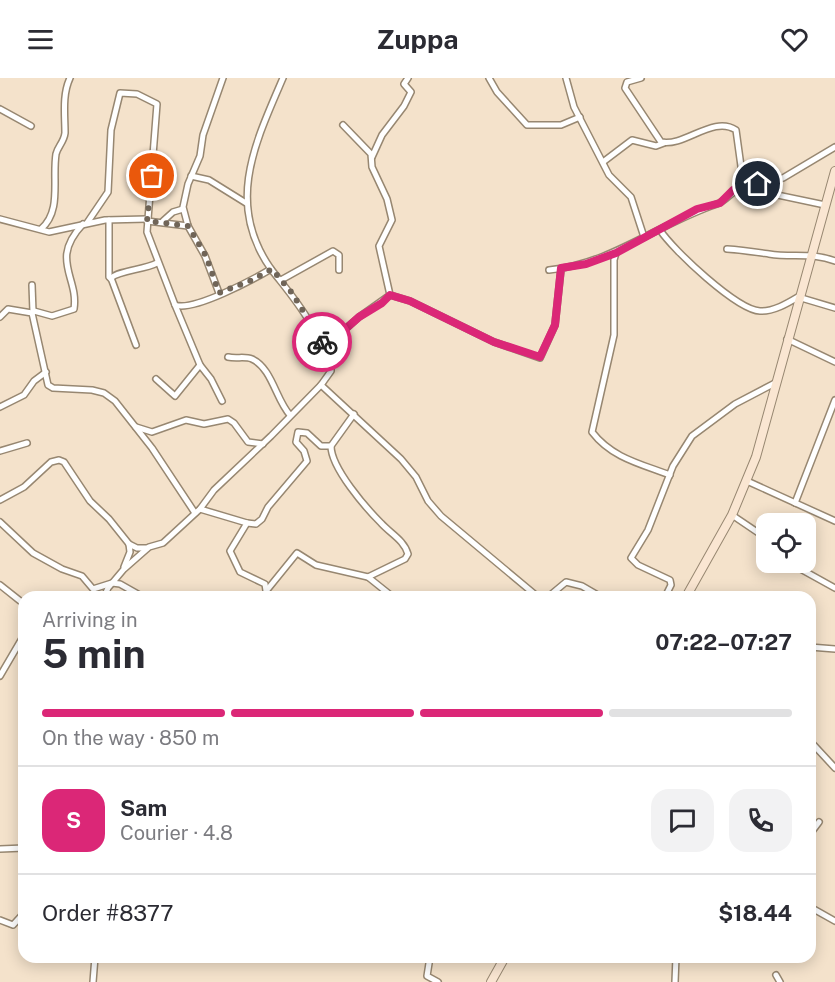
<!DOCTYPE html>
<meta charset="utf-8">
<style>
body{margin:0;font-family:"Public Sans",sans-serif;background:#f2f2f3;color:#2b2b33;height:100vh;display:flex;flex-direction:column;font-size:22px;white-space:nowrap}
*{box-sizing:border-box;margin:0}
p{font-size:20px;color:#7c7c81}
.icon{flex:none;width:33px;height:33px;fill:none;stroke:currentColor;stroke-width:2;stroke-linecap:round;stroke-linejoin:round}
.map{position:relative;flex:1;overflow:hidden}
.sheet{position:absolute;left:18px;top:513px;width:798px;height:372px;display:flex;flex-direction:column;background:#fff;border-radius:18px;box-shadow:0 3px 15px #0003}
.sheet>*{flex:none}
.fabs{position:absolute;left:756px;top:435px;display:grid;gap:12px}
.fabs a{display:grid;place-items:center;width:60px;height:60px;border-radius:12px;background:#fff;box-shadow:0 3px 15px #0003;font-size:30px}
.pin{position:absolute;display:grid;place-items:center;width:51px;height:51px;color:#fff;margin:-26px;border:3px solid #fff;border-radius:50%;box-shadow:0 2px 6px #0007}
.courier{position:absolute;display:grid;place-items:center;width:60px;height:60px;margin:-30px;border:4px solid #db2777;border-radius:50%;background:#fff;color:#222;box-shadow:0 2px 8px #0007}
.summary em{font-style:normal;font-weight:700}
.summary div{display:flex;flex-direction:column-reverse}
.summary{display:flex;align-items:center;justify-content:space-between;height:102px;padding:0 24px}
h1{font-size:39px;font-weight:700;line-height:45px}
.bar{display:grid;grid-template-columns:repeat(4,1fr);gap:9px 6px;align-content:center;height:72px;padding:0 24px}
.bar i{height:8px;border-radius:4px;background:#e1e1e2}
.bar .active{background:#db2777}
.bar p{grid-column:span 4}
.line{display:flex;align-items:center;gap:15px;padding:0 24px;border-top:2px solid #e1e1e2}
.line div{flex:1}
.round{display:grid;place-items:center;flex:none;width:63px;height:63px;border-radius:18px;background:#f2f2f3}
header{display:flex;justify-content:space-between;align-items:center;height:78px;padding:0 24px;background:#fff;font-size:27px;font-weight:700}
.map>svg:first-child{display:block}
</style>
<header><svg class="icon" aria-label="menu" viewBox="0 0 24 24"><path d="M4 6h16M4 12h16M4 18h16"/></svg>Zuppa<svg class="icon" aria-label="heart" viewBox="0 0 24 24"><path d="M12 20l-8-8c-3-5 5-10 8-4 3-6 11-1 8 4z"/></svg></header>
<div class="map">
<svg width="835" height="904" viewBox="0 0 835 904">
<rect width="100%" height="100%" fill="#f4e2cb"/>
<g fill="none" stroke-linecap="round" stroke-linejoin="round">
<defs>
<g id="street">
<path d="M489 0 497 14 527 47H561L580 39"/>
<path d="M566 0 574 29 609 97 631 119 644 159"/>
<path d="M641 0 627 4 625 10 661 64C685 69 713 37 736 52L744 110 783 100 835 69"/>
<path d="M0 31 31 48"/>
<path d="M372 79 382 57 404 28 411 14 404 6 408 0"/>
<path d="M603 84 632 62 656 68 664 65"/>
<path d="M191 98 209 102 246 125"/>
<path d="M0 141 49 154 105 142 147 141"/>
<path d="M109 142V199L111 201"/>
<path d="M147 143 188 148"/>
<path d="M163 143 173 134 183 131"/>
<path d="M87 145 108 114 111 52 120 15 137 16 157 26 147 154 175 227C193 234 254 201 271 191"/>
<path d="M41 151C62 133 52 102 56 76 58 68 64 64 65 55 65 37 62 17 70 0"/>
<path d="M660 152C673 172 737 232 760 233 773 234 788 225 798 219L835 230"/>
<path d="M727 171C742 172 755 174 769 176 792 180 812 174 835 183"/>
<path d="M616 175 614 182V257L592 354C612 380 641 386 670 397"/>
<path d="M549 192C612 186 659 145 717 126 728 122 731 112 744 110L825 127"/>
<path d="M281 202 333 173 339 177V192"/>
<path d="M32 207 33 234"/>
<path d="M219 215 205 178 188 148 183 129 188 106 200 78 203 57 223 0"/>
<path d="M390 217 410 223 494 264 540 280 555 247 561 191"/>
<path d="M34 233 52 238 74 231C79 199 49 182 83 146"/>
<path d="M0 239 8 231 32 235 48 307 53 310 92 312 104 315 115 323 152 370 195 435"/>
<path d="M787 261 835 284"/>
<path d="M136 267 111 200C120 192 144 192 157 185"/>
<path d="M325 269 359 239 390 217 379 168 392 142 387 121 372 89 371 76 343 47"/>
<path d="M228 279C236 281 245 278 252 281 272 290 276 322 290 337"/>
<path d="M200 287 211 301 222 323"/>
<path d="M156 301 175 318 200 287 175 227"/>
<path d="M321 307 401 381 416 399 428 423 441 438 538 519"/>
<path d="M0 329 24 317 34 303 46 294"/>
<path d="M354 336 331 368C331 390 366 430 381 445 391 456 404 462 408 476L405 481 368 499"/>
<path d="M136 349 152 354 186 342 204 346 228 341 234 345 248 364 263 366"/>
<path d="M0 373 27 365"/>
<path d="M747 403 835 443"/>
<path d="M0 422 24 409 51 384 59 382 64 384 90 423 109 441 129 466 130 474 124 489"/>
<path d="M795 425 835 322"/>
<path d="M200 431 247 445 230 473 240 494 265 506 267 519"/>
<path d="M732 437 766 460"/>
<path d="M0 444 33 475 62 491 82 498 93 511 112 505 120 506 143 519"/>
<path d="M247 445 256 446 262 441 268 429 307 383 304 373 296 364 298 354 307 355 321 368H331"/>
<path d="M129 466 137 470H147"/>
<path d="M788 484 835 510"/>
<path d="M0 507 24 526"/>
<path d="M267 512 297 475 316 487 368 499 393 519"/>
<path d="M104 519 108 510 124 491 149 469 163 465 200 431 214 412 271 358 321 307 331 293C332 276 318 257 309 243 298 224 284 208 271 191 225 126 255 65 283 0"/>
<path d="M548 519 566 504 582 508 601 519"/>
<path d="M665 519 671 507 670 502 638 487 631 480 648 452 673 388 692 358 735 326 777 304"/>
<path d="M810 569 835 571"/>
<path d="M0 598 24 557"/>
<path d="M810 663 835 690"/>
<path d="M810 756 819 744"/>
<path d="M0 771 24 770"/>
<path d="M810 829 835 843"/>
<path d="M0 842 13 847 24 835"/>
<path d="M430 879 427 898 438 904"/>
<path d="M776 897 780 904"/>
<path d="M93 904 95 879"/>
<path d="M675 904 676 879"/>
</g>
<g id="secondary">
<path d="M686 519 732 437 756 379 835 93"/>
<path d="M491 904 505 879"/>
</g>
</defs>
<use href="#street" stroke="#978771" stroke-width="8"/>
<use href="#secondary" stroke="#978771" stroke-width="10"/>
<use href="#street" stroke="#fff" stroke-width="5"/>
<use href="#secondary" stroke="#fae6d2" stroke-width="8"/>
</g>
<g fill="none" stroke-linecap="round" stroke-linejoin="round">
<path stroke="#706558" stroke-width="6" stroke-dasharray="0 10.8" d="M152 98 147 143 188 148 206 178 219 215 252 202 272 191 292 215 322 264"/>
<path stroke="#db2777" stroke-width="8" d="M322 264 325 269 359 239 382 225 390 217 410 223 494 264 540 279 555 247 561 190 586 186 616 175 697 131 720 125 733 112 758 106"/>
</g>
</svg>
<div class="fabs">
<a><svg class="icon" aria-label="locate" viewBox="0 0 24 24"><circle cx="12" cy="12" r="6"/><path d="M12 2v4M12 18v4M2 12h4M18 12h4"/></svg></a>
</div>
<div class="pin" style="left:152px;top:98px;background:#ea580c"><svg class="icon" aria-label="bag" viewBox="0 0 24 24"><path d="M5 8h14l-1 12H6zM9 8a3 3 0 0 1 6 0"/></svg></div>
<div class="pin" style="left:758px;top:106px;background:#1f2937"><svg class="icon" aria-label="home" viewBox="0 0 24 24"><path d="M3 11l9-7 9 7M6 9v11h12V9"/></svg></div>
<div class="courier" style="left:322px;top:264px"><svg class="icon" aria-label="bike" viewBox="0 0 24 24"><circle cx="6" cy="16" r="4"/><circle cx="18" cy="16" r="4"/><path d="M6 16l4-8h5l3 8M10 8l3 8H6M13 5h3"/></svg></div>
<section class="sheet">
<div class="summary"><div><h1>5 min</h1><p>Arriving in</p></div><em>07:22–07:27</em></div>
<div class="bar"><i class="active"></i><i class="active"></i><i class="active"></i><i></i><p>On the way · 850 m</p></div>
<div class="line" style="height:108px"><b class="round" style="background:#db2777;color:#fff">S</b><div><b>Sam</b><p>Courier · 4.8</p></div><a class="round"><svg class="icon" aria-label="chat" viewBox="0 0 24 24"><path d="M4 5h16v11H9l-5 4z"/></svg></a><a class="round"><svg class="icon" aria-label="phone" viewBox="0 0 24 24"><path d="M5 4h4l2 5-3 2q2 4 5 5l2-3 5 2v4C11 20 4 13 5 4z"/></svg></a></div>
<div class="line" style="height:78px"><div>Order #8377</div><b>$18.44</b></div>
</section>
</div>
